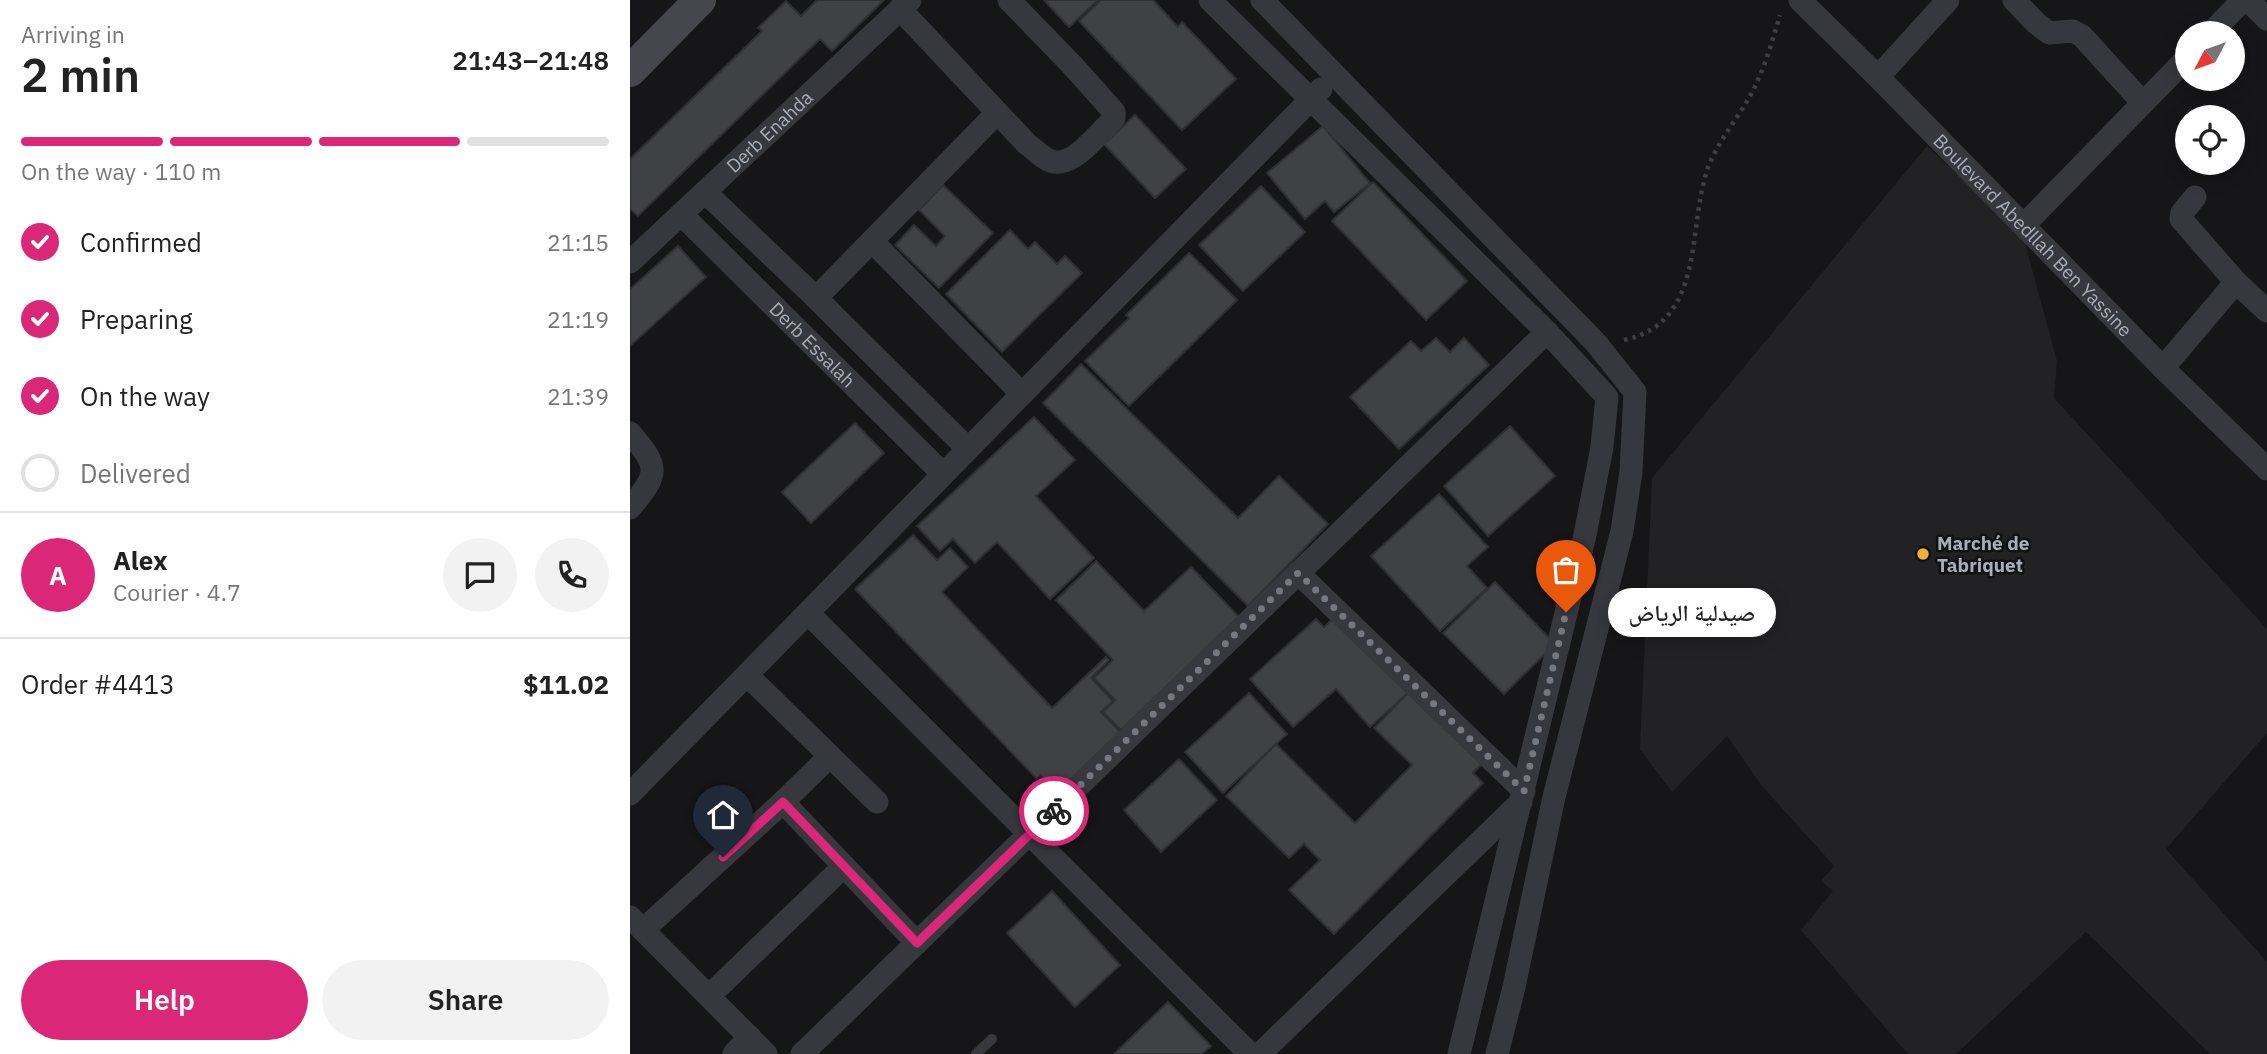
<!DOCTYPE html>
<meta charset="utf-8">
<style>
body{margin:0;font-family:"IBM Plex Sans","Noto Naskh Arabic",sans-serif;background:#f2f2f2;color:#222;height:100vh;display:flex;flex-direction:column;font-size:26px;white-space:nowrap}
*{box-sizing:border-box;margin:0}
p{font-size:23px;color:#767676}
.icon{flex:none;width:38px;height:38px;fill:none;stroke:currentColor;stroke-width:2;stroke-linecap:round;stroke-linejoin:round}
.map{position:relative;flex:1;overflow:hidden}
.drawer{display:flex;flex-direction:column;background:#fff;width:630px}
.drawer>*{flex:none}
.needle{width:46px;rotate:229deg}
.tools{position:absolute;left:1545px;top:21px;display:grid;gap:14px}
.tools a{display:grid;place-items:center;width:70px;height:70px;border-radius:50%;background:#fff;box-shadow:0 4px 18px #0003;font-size:35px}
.pin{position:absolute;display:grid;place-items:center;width:60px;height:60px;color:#fff;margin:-72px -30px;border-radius:50% 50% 50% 0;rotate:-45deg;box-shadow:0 0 7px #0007}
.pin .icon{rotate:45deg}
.courier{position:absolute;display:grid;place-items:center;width:70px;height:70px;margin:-35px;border:5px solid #db2777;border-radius:50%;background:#fff;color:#222;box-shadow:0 2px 9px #0007}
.bubble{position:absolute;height:49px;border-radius:24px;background:#fff;box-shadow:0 4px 18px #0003;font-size:23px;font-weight:600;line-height:49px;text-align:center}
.headline em{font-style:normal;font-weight:600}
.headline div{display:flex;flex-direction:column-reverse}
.headline{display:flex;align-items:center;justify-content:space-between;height:119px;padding:0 21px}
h1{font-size:46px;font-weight:600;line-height:52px}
.bar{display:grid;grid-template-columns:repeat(4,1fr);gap:10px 7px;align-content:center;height:84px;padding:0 21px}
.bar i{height:9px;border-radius:5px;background:#e0e0e0}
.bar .selected{background:#db2777}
.bar p{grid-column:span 4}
.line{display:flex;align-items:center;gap:18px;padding:0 21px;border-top:2px solid #e0e0e0}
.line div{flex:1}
.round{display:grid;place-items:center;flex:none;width:74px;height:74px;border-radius:37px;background:#f2f2f2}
ol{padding:0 21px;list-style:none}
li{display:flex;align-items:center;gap:21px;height:77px}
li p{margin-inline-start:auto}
li .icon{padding:7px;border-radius:50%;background:#db2777;color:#fff;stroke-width:4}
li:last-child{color:#767676}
li i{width:38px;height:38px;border:4px solid #e0e0e0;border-radius:50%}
.cta{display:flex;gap:14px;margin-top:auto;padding:14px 21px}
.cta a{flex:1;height:80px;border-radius:42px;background:#db2777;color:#fff;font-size:28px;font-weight:600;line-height:80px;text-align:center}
.cta a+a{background:#f2f2f2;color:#222}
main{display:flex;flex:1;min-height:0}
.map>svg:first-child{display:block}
</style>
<main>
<section class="drawer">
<div class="headline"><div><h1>2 min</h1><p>Arriving in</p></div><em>21:43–21:48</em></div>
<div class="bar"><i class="selected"></i><i class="selected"></i><i class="selected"></i><i></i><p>On the way · 110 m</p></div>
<ol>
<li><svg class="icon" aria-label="check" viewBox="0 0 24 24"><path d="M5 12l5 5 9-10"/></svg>Confirmed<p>21:15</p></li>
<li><svg class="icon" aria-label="check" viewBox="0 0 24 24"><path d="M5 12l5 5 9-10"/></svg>Preparing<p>21:19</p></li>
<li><svg class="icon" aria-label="check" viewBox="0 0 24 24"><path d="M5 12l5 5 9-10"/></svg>On the way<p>21:39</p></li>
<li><i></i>Delivered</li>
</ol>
<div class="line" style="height:126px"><b class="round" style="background:#db2777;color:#fff">A</b><div><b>Alex</b><p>Courier · 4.7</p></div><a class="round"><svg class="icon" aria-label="chat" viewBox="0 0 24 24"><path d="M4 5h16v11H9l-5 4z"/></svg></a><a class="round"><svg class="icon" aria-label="phone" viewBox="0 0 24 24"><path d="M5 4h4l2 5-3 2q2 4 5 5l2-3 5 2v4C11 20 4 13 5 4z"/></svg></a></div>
<div class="line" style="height:91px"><div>Order #4413</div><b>$11.02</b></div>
<div class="cta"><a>Help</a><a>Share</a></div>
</section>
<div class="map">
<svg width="1637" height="1054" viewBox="0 0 1637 1054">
<rect width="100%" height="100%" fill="#161618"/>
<path fill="#222225" d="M1297 146 1393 236 1427 361 1424 398 1637 629V733L1536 849 1637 962V1054H1580L1456 932 1326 1054H1278L1171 930 1203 891 1191 881 1204 866 1132 786 1097 736 1042 792 1010 749 1022 478Z"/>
<g fill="#404145" stroke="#303034" stroke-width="2">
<path d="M187 0H254L202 51 190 39 8 216 0 209V159L132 31 128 28 156 1 171 16Z"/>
<path d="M414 0H468L439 27Z"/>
<path d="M471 0H523L548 27 552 22 606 79 552 130 449 21Z"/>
<path d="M505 115 556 169 525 198 474 144Z"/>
<path d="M693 126 740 183 704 212 695 201 675 219 637 173Z"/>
<path d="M743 182 837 281 796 320 702 221Z"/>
<path d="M313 185 363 233 309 288 265 245 284 225 306 246 315 236 289 210Z"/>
<path d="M631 186 675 232 613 291 569 245Z"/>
<path d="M380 230 398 249 405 242 427 264 435 256 452 273 372 352 316 294Z"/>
<path d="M48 246 76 277 0 346V289Z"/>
<path d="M559 253 607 300 499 406 455 361 499 318 496 315Z"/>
<path d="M806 338 820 352 834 338 859 365 769 449 720 397 781 341 791 351Z"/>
<path d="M451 364 608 518 649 476 698 524 618 606 413 403Z"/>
<path d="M404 417 445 460 406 496 464 558 420 599 367 542 345 563 323 539 310 551 287 526Z"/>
<path d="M225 423 254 453 181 523 152 492Z"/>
<path d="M880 426 925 476 858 536 814 486Z"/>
<path d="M809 494 858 547 837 566 857 588 810 631 741 556Z"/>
<path d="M283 535 307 560 320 548 338 567 312 592 422 708 476 657 479 660 461 678 483 701 471 712 493 735 430 795 410 775 407 779 225 589Z"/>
<path d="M466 561 514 611 561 567 609 617 491 730 473 712 485 700 464 678 483 660 426 600Z"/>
<path d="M865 582 925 644 874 694 813 633Z"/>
<path d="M708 614 779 692 740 727 706 689 663 727 620 679 686 619 694 627Z"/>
<path d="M783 688 856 760 843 773 853 783 704 934 659 890 690 860 674 844 659 858 596 796 646 744 725 823 782 765 744 728Z"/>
<path d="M619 693 657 734 593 793 555 752Z"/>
<path d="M549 759 587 800 531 852 494 810Z"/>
<path d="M422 891 490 965 445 1007 377 933Z"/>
<path d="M538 1002 581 1046 572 1054H484Z"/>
</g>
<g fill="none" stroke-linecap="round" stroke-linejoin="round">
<path stroke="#3d3f44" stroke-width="4.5" stroke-dasharray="3.5 5" stroke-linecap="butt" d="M994 340C1078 322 1056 224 1079 165 1090 139 1107 119 1120 96 1134 71 1142 42 1150 15"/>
<path stroke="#37383d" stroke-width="10" d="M346 1054 362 1039"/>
<g stroke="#37383d" stroke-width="23">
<path d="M580 0 917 332 977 397 972 447 955 535 829 1054"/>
<path d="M632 0 966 343 1005 392 1001 472 992 531 924 797 884 987 867 1054"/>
<path id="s1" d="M1170 0 1248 77 1533 368 1637 469"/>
<path d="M1384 0 1406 23 1419 33 1443 31 1452 36 1513 103"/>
<path d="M1618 0 1637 19"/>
<path d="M270 9 397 144C403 148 408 154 415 158 438 174 463 139 479 124L484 118V112L443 66 379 0"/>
<path d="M1581 33 1613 0"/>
<path d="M1248 77 1318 0"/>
<path d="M76 193 186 298 338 449"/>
<path d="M1565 197 1552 213 1551 219 1606 282"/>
<path id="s2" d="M52 215 313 474"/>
<path d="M1394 225 1558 57"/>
<path d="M242 241 392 394"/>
<path id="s3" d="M0 262 280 0"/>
<path d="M186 298 367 113"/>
<path d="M1533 368 1606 282 1637 311"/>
<path d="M0 433C30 468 29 473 0 508"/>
<path d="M668 573 894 791"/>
<path d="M178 613 620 1054"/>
<path d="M117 675 247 802"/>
<path d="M0 794 691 89"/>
<path d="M153 802 287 943"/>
<path d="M0 917 136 1054"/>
<path d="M13 930 153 802 200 756"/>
<path d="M79 996 214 866"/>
<path d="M104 1054 120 1037"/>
<path d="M172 1054 917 332"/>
<path d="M630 1054 891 802"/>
</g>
<path stroke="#45474d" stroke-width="32" d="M0 71 70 0"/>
</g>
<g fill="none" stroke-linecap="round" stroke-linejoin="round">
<path stroke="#757880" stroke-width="7" stroke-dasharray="0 12.6" d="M424 811 668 573 894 791 936 612"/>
<path stroke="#db2777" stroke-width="9" d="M93 857 153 802 287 943 424 811"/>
</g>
<circle fill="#f2b134" stroke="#111113" stroke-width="2.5" cx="1293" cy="554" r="7"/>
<g text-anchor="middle" stroke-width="5" stroke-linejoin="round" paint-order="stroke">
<g font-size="19" fill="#a8adb8" stroke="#111113">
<text dy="7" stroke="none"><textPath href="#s3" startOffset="191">Derb Enahda</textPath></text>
<text dy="7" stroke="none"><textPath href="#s1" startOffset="331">Boulevard Abedllah Ben Yassine</textPath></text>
<text dy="7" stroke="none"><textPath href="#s2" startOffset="184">Derb Essalah</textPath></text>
</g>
<g font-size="19" font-weight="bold" fill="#a8adb8" stroke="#111113" text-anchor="start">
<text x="1307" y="550">Marché de<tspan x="1307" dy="22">Tabriquet</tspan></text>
</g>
</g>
</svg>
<div class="tools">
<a><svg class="needle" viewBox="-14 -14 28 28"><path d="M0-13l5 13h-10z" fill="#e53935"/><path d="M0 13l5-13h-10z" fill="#767676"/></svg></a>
<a><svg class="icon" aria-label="locate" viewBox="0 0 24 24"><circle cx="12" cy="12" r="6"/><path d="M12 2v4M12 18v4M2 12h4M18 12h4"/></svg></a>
</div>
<div class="pin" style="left:936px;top:612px;background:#ea580c"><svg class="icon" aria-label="bag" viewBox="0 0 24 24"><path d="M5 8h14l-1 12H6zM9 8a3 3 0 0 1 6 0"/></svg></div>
<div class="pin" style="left:93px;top:857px;background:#1f2937"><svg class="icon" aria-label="home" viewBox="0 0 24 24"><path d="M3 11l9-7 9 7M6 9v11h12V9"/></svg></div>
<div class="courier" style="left:424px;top:811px"><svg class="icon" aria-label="bike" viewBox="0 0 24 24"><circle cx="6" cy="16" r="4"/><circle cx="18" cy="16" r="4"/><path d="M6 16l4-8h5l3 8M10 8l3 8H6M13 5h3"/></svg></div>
<div class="bubble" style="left:978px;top:588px;width:168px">صيدلية الرياض</div>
</div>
</main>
